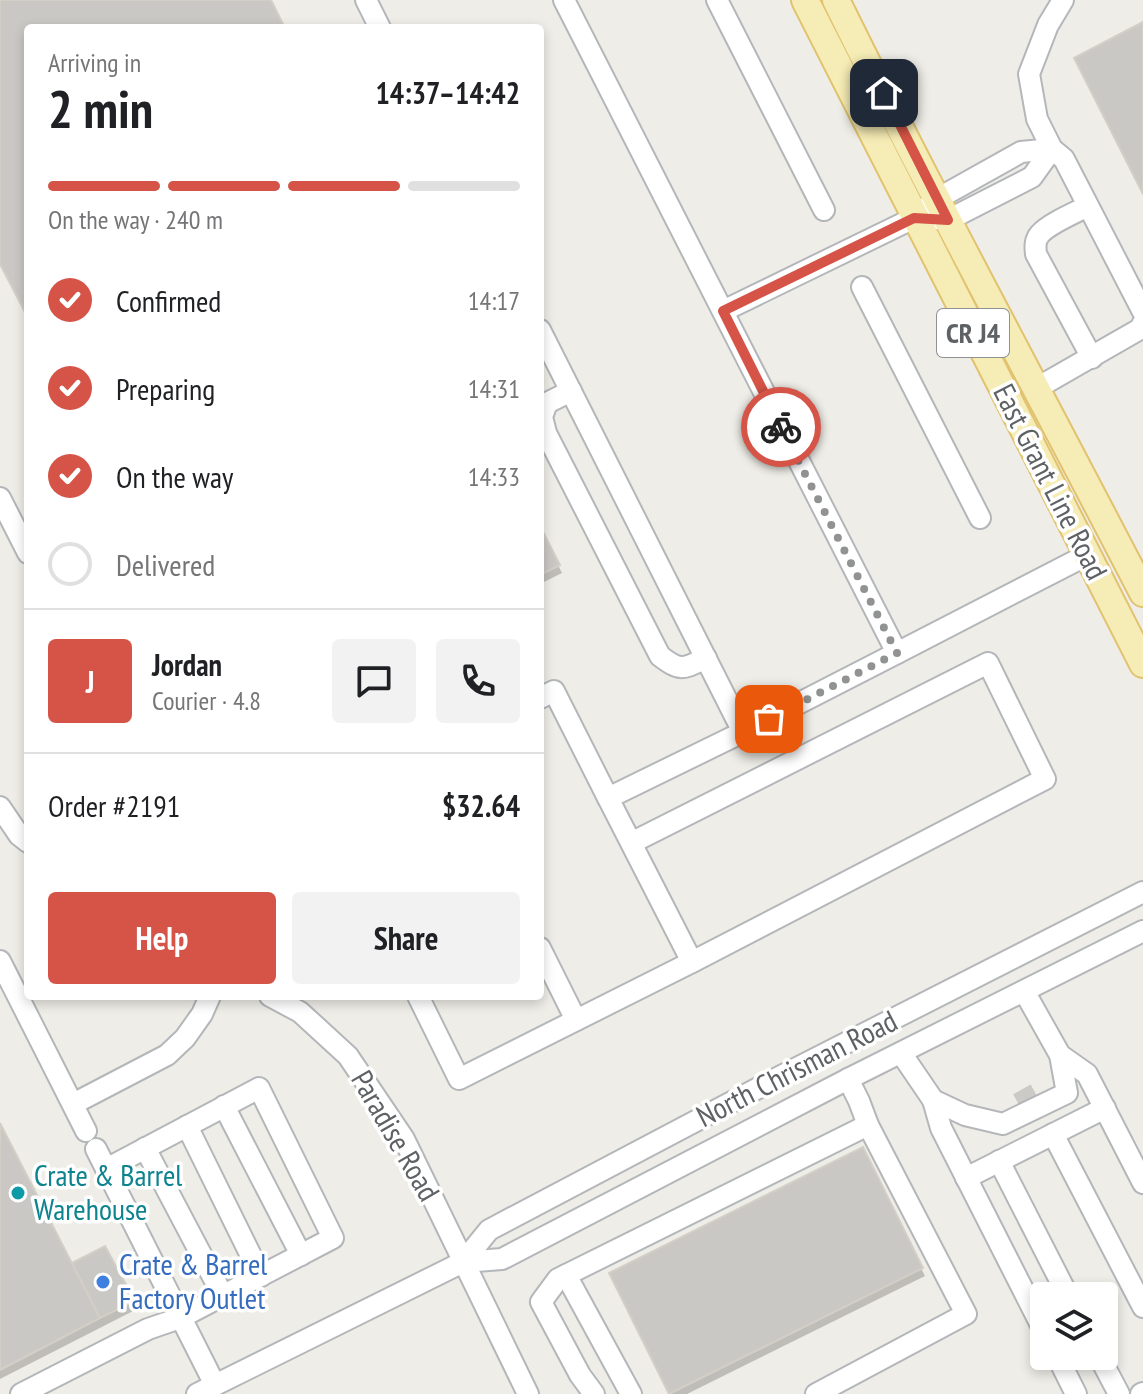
<!DOCTYPE html>
<meta charset="utf-8">
<style>
body{margin:0;font-family:"PT Sans Narrow",sans-serif;background:#f2f2f2;color:#202124;height:100vh;display:flex;flex-direction:column;font-size:30px;white-space:nowrap}
*{box-sizing:border-box;margin:0}
p{font-size:26px;color:#757577}
.icon{flex:none;width:44px;height:44px;fill:none;stroke:currentColor;stroke-width:2;stroke-linecap:round;stroke-linejoin:round}
.map{position:relative;flex:1;overflow:hidden}
.details{position:absolute;left:24px;top:24px;width:520px;height:976px;display:flex;flex-direction:column;background:#fff;border-radius:8px;box-shadow:0 4px 12px #0003}
.details>*{flex:none}
.controls{position:absolute;left:1030px;top:1282px;display:grid;gap:16px}
.controls a{display:grid;place-items:center;width:88px;height:88px;border-radius:8px;background:#fff;box-shadow:0 4px 12px #0003;font-size:40px}
.pin{position:absolute;display:grid;place-items:center;width:68px;height:68px;color:#fff;margin:-34px;border-radius:16px;box-shadow:0 4px 12px #0006}
.courier{position:absolute;display:grid;place-items:center;width:80px;height:80px;margin:-40px;border:6px solid #d55447;border-radius:50%;background:#fff;color:#222;box-shadow:0 2px 10px #0007}
.overview em{font-style:normal;font-weight:700}
.overview div{display:flex;flex-direction:column-reverse}
.overview{display:flex;align-items:center;justify-content:space-between;height:136px;padding:0 24px}
h1{font-size:52px;font-weight:700;line-height:60px}
.bar{display:grid;grid-template-columns:repeat(4,1fr);gap:12px 8px;align-content:center;height:96px;padding:0 24px}
.bar i{height:10px;border-radius:6px;background:#e0e0e0}
.bar .selected{background:#d55447}
.bar p{grid-column:span 4}
.line{display:flex;align-items:center;gap:20px;padding:0 24px;border-top:2px solid #e0e0e0}
.line div{flex:1}
.round{display:grid;place-items:center;flex:none;width:84px;height:84px;border-radius:8px;background:#f2f2f2}
ol{padding:0 24px;list-style:none}
li{display:flex;align-items:center;gap:24px;height:88px}
li p{margin-inline-start:auto}
li .icon{padding:8px;border-radius:50%;background:#d55447;color:#fff;stroke-width:4}
li:last-child{color:#757577}
li i{width:44px;height:44px;border:4px solid #e0e0e0;border-radius:50%}
.action{display:flex;gap:16px;margin-top:auto;padding:16px 24px}
.action a{flex:1;height:92px;border-radius:8px;background:#d55447;color:#fff;font-size:32px;font-weight:700;line-height:92px;text-align:center}
.action a+a{background:#f2f2f2;color:#202124}
.map>svg:first-child{display:block}
</style>
<div class="map">
<svg width="1143" height="1394" viewBox="0 0 1143 1394">
<rect width="100%" height="100%" fill="#efede7"/>
<g fill="#0003">
<path d="M540 529 562 573 540 584Z"/>
<path d="M0 1127 71 1265 105 1248 137 1309 0 1379Z"/>
<path d="M866 1157 925 1276 687 1394H672L612 1274Z"/>
</g>
<g fill="#cac8c4" stroke="#d3cfc6" stroke-width="2">
<path d="M0 0H271L285 28H28V318L0 264Z"/>
<path d="M1143 22V194L1074 58Z"/>
<path d="M540 526 560 565 540 575Z"/>
<path d="M0 1123 100 1318 0 1370Z"/>
<path d="M863 1147 923 1268 669 1394 609 1273Z"/>
<path d="M105 1246 135 1301 100 1318 72 1263Z"/>
</g>
<g fill="none" stroke-linecap="round" stroke-linejoin="round">
<path stroke="#cbcac6" stroke-width="20" stroke-dasharray="20 10" stroke-linecap="butt" d="M1018 1103 1036 1093"/>
<defs>
<g id="minor">
<path d="M366 0 380 28"/>
<path d="M717 0 824 210"/>
<path d="M1063 0 1048 25 1029 74 1037 119 1052 149 1064 159 1143 312"/>
<path d="M1088 206C1075 213 1050 223 1040 234 1035 240 1035 246 1036 254L1092 358"/>
<path d="M937 219 948 220 1032 177 1052 149"/>
<path d="M862 287 980 518"/>
<path d="M723 311 914 218 937 199 1021 152 1052 149"/>
<path d="M540 330 743 732 897 653 564 0"/>
<path d="M1037 388 1140 329 1143 323"/>
<path d="M571 391 547 403 542 417 546 433 660 656C681 672 683 669 706 658"/>
<path d="M0 498 28 553"/>
<path d="M897 653 1087 555"/>
<path d="M540 698 554 691 608 798 743 732"/>
<path d="M608 798 692 962 1045 779 988 663 631 843"/>
<path d="M0 807 19 835 28 842"/>
<path d="M540 948 576 1020"/>
<path d="M0 961 86 1131"/>
<path d="M270 996 300 1012 348 1056 404 1139 528 1394"/>
<path d="M418 996 459 1079 692 962"/>
<path d="M901 1053 933 1100 965 1115 1003 1124 1067 1093 1060 1055 1024 991"/>
<path d="M1060 1055 1087 1074 1143 1183"/>
<path d="M933 1100 941 1128 1044 1331"/>
<path d="M73 1104 167 1055 185 1038 202 1014 210 996"/>
<path d="M224 1106 301 1255"/>
<path d="M187 1126 261 1276"/>
<path d="M1053 1134 1143 1307"/>
<path d="M145 1148 223 1296"/>
<path d="M96 1149 215 1385"/>
<path d="M999 1161 1068 1296"/>
<path d="M966 1178 1105 1108"/>
<path d="M463 1262 489 1230 783 1075 1143 892"/>
<path d="M566 1275 631 1394"/>
<path d="M1057 1356 1076 1394"/>
<path d="M1099 1356 1119 1394"/>
<path d="M21 1394 148 1329 180 1318 333 1238 259 1088 106 1169"/>
<path d="M197 1394 463 1262 502 1259 848 1079 1143 931"/>
<path d="M594 1394 580 1375 541 1302 558 1279 868 1125"/>
<path d="M816 1394 966 1314 868 1125 859 1101 848 1079"/>
<path d="M1141 1394 1143 1393"/>
</g>
<g id="major">
<path d="M805 0 1143 664"/>
<path d="M836 0C934 200 1041 395 1143 593"/>
</g>
</defs>
<use href="#minor" stroke="#b4b7ba" stroke-width="24"/>
<use href="#major" stroke="#e1c26e" stroke-width="30"/>
<use href="#minor" stroke="#fff" stroke-width="20"/>
<use href="#major" stroke="#f6ecb5" stroke-width="26"/>
</g>
<g fill="none" stroke-linecap="round" stroke-linejoin="round">
<path stroke="#919392" stroke-width="8" stroke-dasharray="0 14.4" d="M769 719 897 653 781 427"/>
<path stroke="#d55447" stroke-width="10" d="M781 427 723 311 914 218 948 220 884 93"/>
</g>
<circle fill="#0f9aa8" stroke="#fff" stroke-width="3" cx="18" cy="1193" r="8"/>
<circle fill="#3f7fe0" stroke="#fff" stroke-width="3" cx="103" cy="1282" r="8"/>
<g text-anchor="middle" stroke-width="7" stroke-linejoin="round" paint-order="stroke">
<rect fill="#fff" stroke="#8f9193" stroke-width="2" x="937" y="309" width="72" height="48" rx="6"/>
<g font-size="28" font-weight="bold" fill="#5f6265">
<text x="973" y="343">CR J4</text>
</g>
<g font-size="30" fill="#5f6265" stroke="#fff">
<text transform="translate(1050 482) rotate(63)" y="10">East Grant Line Road</text>
<text transform="translate(797 1069) rotate(-27)" y="10">North Chrisman Road</text>
<text transform="translate(395 1136) rotate(60)" y="10">Paradise Road</text>
</g>
<g font-size="30" fill="#0d838f" stroke="#fff" text-anchor="start">
<text x="34" y="1186">Crate &amp; Barrel<tspan x="34" dy="34">Warehouse</tspan></text>
</g>
<g font-size="30" fill="#366cbe" stroke="#fff" text-anchor="start">
<text x="119" y="1275">Crate &amp; Barrel<tspan x="119" dy="34">Factory Outlet</tspan></text>
</g>
</g>
</svg>
<div class="controls">
<a><svg class="icon" aria-label="layers" viewBox="0 0 24 24"><path d="M12 4l9 5-9 5-9-5zM3 14l9 5 9-5"/></svg></a>
</div>
<div class="pin" style="left:769px;top:719px;background:#ea580c"><svg class="icon" aria-label="bag" viewBox="0 0 24 24"><path d="M5 8h14l-1 12H6zM9 8a3 3 0 0 1 6 0"/></svg></div>
<div class="pin" style="left:884px;top:93px;background:#1f2937"><svg class="icon" aria-label="home" viewBox="0 0 24 24"><path d="M3 11l9-7 9 7M6 9v11h12V9"/></svg></div>
<div class="courier" style="left:781px;top:427px"><svg class="icon" aria-label="bike" viewBox="0 0 24 24"><circle cx="6" cy="16" r="4"/><circle cx="18" cy="16" r="4"/><path d="M6 16l4-8h5l3 8M10 8l3 8H6M13 5h3"/></svg></div>
<section class="details">
<div class="overview"><div><h1>2 min</h1><p>Arriving in</p></div><em>14:37–14:42</em></div>
<div class="bar"><i class="selected"></i><i class="selected"></i><i class="selected"></i><i></i><p>On the way · 240 m</p></div>
<ol>
<li><svg class="icon" aria-label="check" viewBox="0 0 24 24"><path d="M5 12l5 5 9-10"/></svg>Confirmed<p>14:17</p></li>
<li><svg class="icon" aria-label="check" viewBox="0 0 24 24"><path d="M5 12l5 5 9-10"/></svg>Preparing<p>14:31</p></li>
<li><svg class="icon" aria-label="check" viewBox="0 0 24 24"><path d="M5 12l5 5 9-10"/></svg>On the way<p>14:33</p></li>
<li><i></i>Delivered</li>
</ol>
<div class="line" style="height:144px"><b class="round" style="background:#d55447;color:#fff">J</b><div><b>Jordan</b><p>Courier · 4.8</p></div><a class="round"><svg class="icon" aria-label="chat" viewBox="0 0 24 24"><path d="M4 5h16v11H9l-5 4z"/></svg></a><a class="round"><svg class="icon" aria-label="phone" viewBox="0 0 24 24"><path d="M5 4h4l2 5-3 2q2 4 5 5l2-3 5 2v4C11 20 4 13 5 4z"/></svg></a></div>
<div class="line" style="height:104px"><div>Order #2191</div><b>$32.64</b></div>
<div class="action"><a>Help</a><a>Share</a></div>
</section>
</div>
